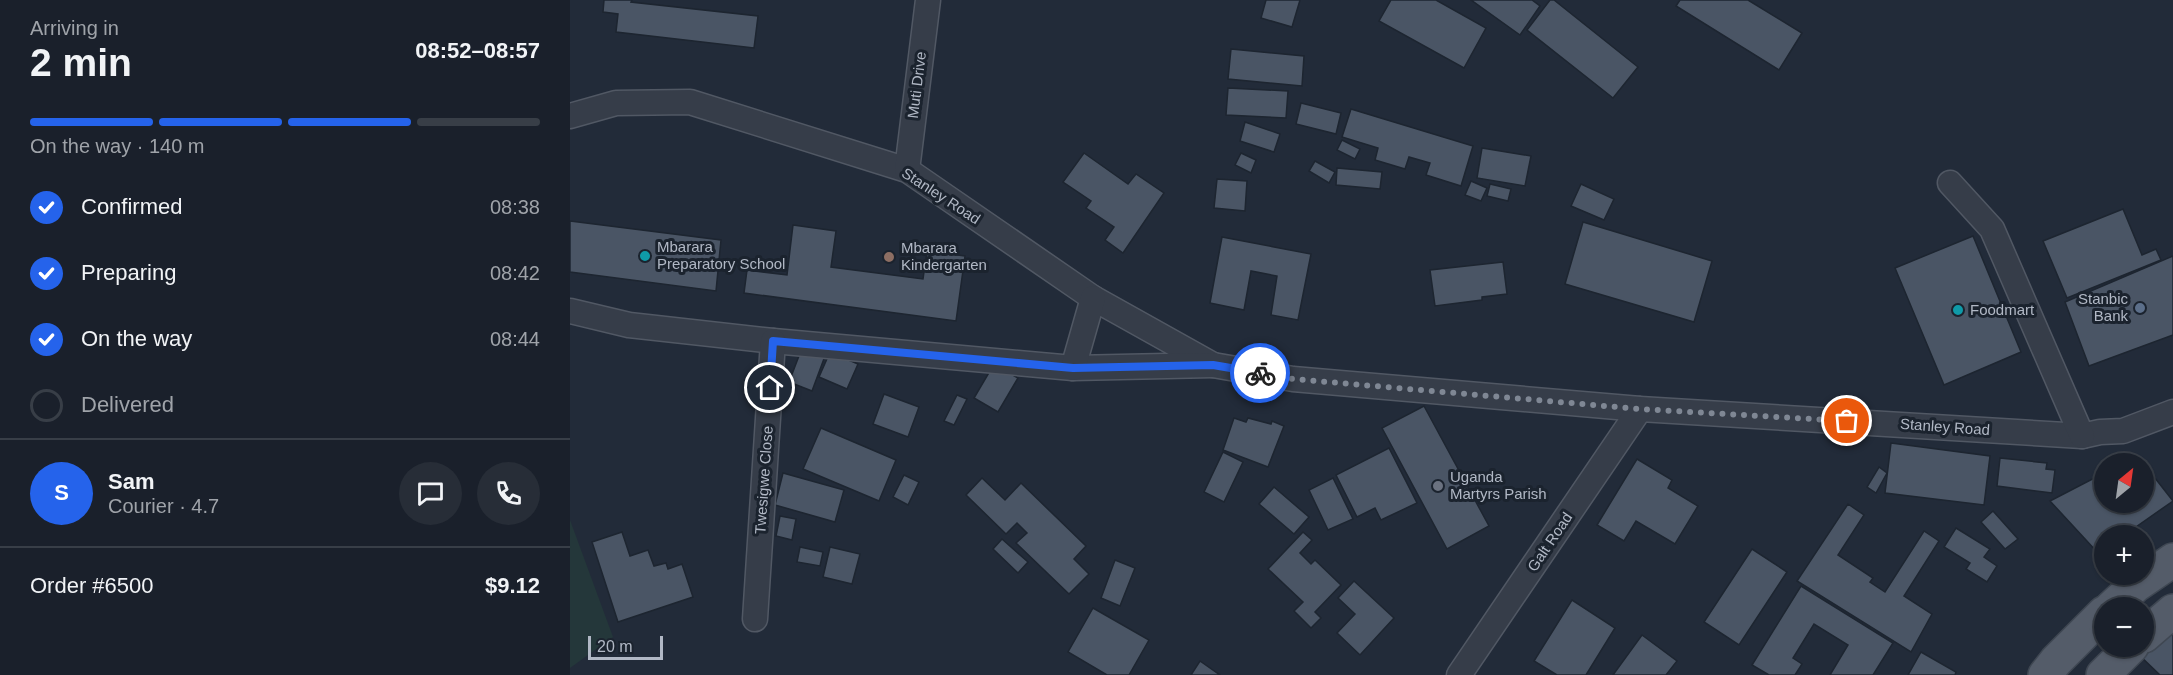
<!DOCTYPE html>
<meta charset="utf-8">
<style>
body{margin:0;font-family:Helvetica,sans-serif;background:#272d37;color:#f1f3f6;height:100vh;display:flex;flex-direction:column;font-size:22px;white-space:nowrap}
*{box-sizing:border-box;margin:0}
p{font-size:20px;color:#9fa3a9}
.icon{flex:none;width:33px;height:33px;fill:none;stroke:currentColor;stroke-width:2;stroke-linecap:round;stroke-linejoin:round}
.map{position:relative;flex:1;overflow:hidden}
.sheet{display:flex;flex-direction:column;background:#1a202b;width:570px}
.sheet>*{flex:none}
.needle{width:39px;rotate:29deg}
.controls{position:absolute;left:1524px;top:453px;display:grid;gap:12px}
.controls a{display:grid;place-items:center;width:60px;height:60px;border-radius:50%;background:#1a202b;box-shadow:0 2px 4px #0004,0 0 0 2px #383e47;font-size:30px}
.scale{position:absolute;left:18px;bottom:15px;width:75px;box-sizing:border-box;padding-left:6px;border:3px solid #b1b8c5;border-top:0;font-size:16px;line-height:21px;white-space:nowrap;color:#b1b8c5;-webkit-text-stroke:4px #1b232e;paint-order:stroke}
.pin{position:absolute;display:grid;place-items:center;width:51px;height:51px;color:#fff;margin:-26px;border:3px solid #fff;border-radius:50%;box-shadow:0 2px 6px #0007}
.courier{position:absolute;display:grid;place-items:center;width:60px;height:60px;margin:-30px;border:4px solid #2563eb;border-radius:50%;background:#fff;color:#222;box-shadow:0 2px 8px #0007}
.headline em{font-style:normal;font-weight:700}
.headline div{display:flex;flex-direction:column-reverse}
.headline{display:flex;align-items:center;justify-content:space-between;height:102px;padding:0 30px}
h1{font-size:39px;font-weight:700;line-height:45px}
.bar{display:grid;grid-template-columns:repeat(4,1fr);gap:9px 6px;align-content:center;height:72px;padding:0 30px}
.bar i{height:8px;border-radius:4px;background:#383e47}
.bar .active{background:#2563eb}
.bar p{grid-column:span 4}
.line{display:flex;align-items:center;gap:15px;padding:0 30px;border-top:2px solid #383e47}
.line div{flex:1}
.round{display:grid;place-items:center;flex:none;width:63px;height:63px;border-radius:32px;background:#272d37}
ol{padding:0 30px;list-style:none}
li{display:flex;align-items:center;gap:18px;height:66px}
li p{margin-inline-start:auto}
li .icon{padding:6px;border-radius:50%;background:#2563eb;color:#fff;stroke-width:4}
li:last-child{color:#9fa3a9}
li i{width:33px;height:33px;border:3px solid #383e47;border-radius:50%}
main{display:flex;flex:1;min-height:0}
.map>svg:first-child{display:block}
</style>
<main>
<section class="sheet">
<div class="headline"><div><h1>2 min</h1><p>Arriving in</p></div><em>08:52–08:57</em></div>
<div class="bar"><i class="active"></i><i class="active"></i><i class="active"></i><i></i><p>On the way · 140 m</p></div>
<ol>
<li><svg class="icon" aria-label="check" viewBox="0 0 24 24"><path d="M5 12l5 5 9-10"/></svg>Confirmed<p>08:38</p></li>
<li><svg class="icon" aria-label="check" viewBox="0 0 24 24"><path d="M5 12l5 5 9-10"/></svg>Preparing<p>08:42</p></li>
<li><svg class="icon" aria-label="check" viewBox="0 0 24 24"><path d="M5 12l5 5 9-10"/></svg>On the way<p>08:44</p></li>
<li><i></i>Delivered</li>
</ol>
<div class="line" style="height:108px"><b class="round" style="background:#2563eb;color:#fff">S</b><div><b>Sam</b><p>Courier · 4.7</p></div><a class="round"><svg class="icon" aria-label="chat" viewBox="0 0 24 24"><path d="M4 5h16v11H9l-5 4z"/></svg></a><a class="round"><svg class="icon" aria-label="phone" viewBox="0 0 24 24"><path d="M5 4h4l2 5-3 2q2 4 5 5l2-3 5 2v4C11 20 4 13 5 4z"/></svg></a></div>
<div class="line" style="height:78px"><div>Order #6500</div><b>$9.12</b></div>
</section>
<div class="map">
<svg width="1603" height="675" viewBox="0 0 1603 675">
<rect width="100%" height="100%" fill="#222b39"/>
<path fill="#24373a" d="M0 520 43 637 0 668Z"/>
<g fill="#4a5565" stroke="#1d2530" stroke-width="1.5">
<path d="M34 0H62L61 2 188 16 184 48 46 32 48 14 33 12Z"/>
<path d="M696 0H730L722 27 691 18Z"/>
<path d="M821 0H866L916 28 894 68 809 21Z"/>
<path d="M901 0H962L970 6 950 35Z"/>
<path d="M980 0H984L1068 67 1043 98 957 30Z"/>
<path d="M1110 0H1178L1232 33 1209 70 1106 6Z"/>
<path d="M661 49 734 56 732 86 658 79Z"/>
<path d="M658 88 718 91 716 118 656 115Z"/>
<path d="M731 103 771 113 766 134 726 124Z"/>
<path d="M781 109 903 146 891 186 856 175 860 163 839 157 835 169 805 160 808 148 772 137Z"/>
<path d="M675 122 710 134 704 152 670 141Z"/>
<path d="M772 140 790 149 785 159 767 150Z"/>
<path d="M912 148 961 156 955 186 907 178Z"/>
<path d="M514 153 558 184 566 174 594 193 553 253 535 240 544 227 516 208 521 201 493 182Z"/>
<path d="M671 153 686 160 681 173 665 165Z"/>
<path d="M745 161 765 172 759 183 739 171Z"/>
<path d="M767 168 812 172 810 189 766 185Z"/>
<path d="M647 179 677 181 675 211 644 208Z"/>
<path d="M901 181 917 188 911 201 895 195Z"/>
<path d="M920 184 941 189 938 201 917 196Z"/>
<path d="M1011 184 1044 199 1034 220 1001 206Z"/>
<path d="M1553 209 1572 255 1586 249 1591 260 1497 298 1473 241Z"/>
<path d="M0 221 151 240 146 291 0 272Z"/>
<path d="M1013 222 1142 261 1124 322 995 284Z"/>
<path d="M223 225 266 231 261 267 353 279 357 251 395 256 386 321 174 293 177 270 217 275Z"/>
<path d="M1403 236 1451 352 1374 385 1325 268Z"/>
<path d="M652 237 741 254 728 320 701 315 707 276 681 271 674 310 640 303Z"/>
<path d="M1603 256V335L1519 366 1495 302Z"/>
<path d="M933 262 937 294 912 297V300L865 306 860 270Z"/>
<path d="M232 348 255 356 242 391 219 382Z"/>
<path d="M260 352 288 364 277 389 249 377Z"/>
<path d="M424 364 448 378 428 412 404 398Z"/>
<path d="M314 394 349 407 338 437 303 424Z"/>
<path d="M387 395 397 399 384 425 374 421Z"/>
<path d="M854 406 919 526 877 549 812 428Z"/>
<path d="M664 418 676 422 678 418 701 424 702 421 714 426 698 467 653 450Z"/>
<path d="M251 428 326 460 309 501 233 469Z"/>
<path d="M1321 443 1420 456 1414 505 1315 493Z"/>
<path d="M819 448 847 503 811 520 805 508 787 517 766 475Z"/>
<path d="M653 452 673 462 654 502 634 492Z"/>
<path d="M1430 458 1477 463 1476 469 1485 470 1482 493 1427 486Z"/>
<path d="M1067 459 1102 480 1098 488 1128 506 1105 544 1066 521 1054 541 1027 525Z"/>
<path d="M1574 464 1603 501 1553 536H1534V548L1528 553 1480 501 1534 473V502H1574Z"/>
<path d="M1309 467 1317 473 1306 493 1297 487Z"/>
<path d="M213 473 274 490 265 522 205 505Z"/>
<path d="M334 475 349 482 338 505 323 497Z"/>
<path d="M412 478 435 500 451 483 516 546 504 559 519 574 499 594 446 543 457 533 447 523 436 534 396 495Z"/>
<path d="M763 478 783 519 758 530 739 490Z"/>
<path d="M704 487 739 517 724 534 689 504Z"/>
<path d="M1278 504 1294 515 1268 555 1303 578 1300 582 1315 592 1354 531 1369 541 1334 596 1362 614 1341 652 1227 581Z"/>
<path d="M1423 511 1448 539 1435 549 1411 522Z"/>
<path d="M210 516 226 519 222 540 206 536Z"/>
<path d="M1386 528 1420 549 1414 557 1427 566 1417 582 1396 569 1400 563 1374 547Z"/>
<path d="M52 532 60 556 78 550 84 566 96 563 98 569 112 564 123 597 48 622 22 542Z"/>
<path d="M733 532 742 540 730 553 741 564 745 560 771 585 745 612 751 618 741 628 724 611 733 602 698 569Z"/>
<path d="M432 539 458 562 448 573 423 549Z"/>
<path d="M230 547 253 552 250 566 227 562Z"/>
<path d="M260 547 290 554 282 584 253 577Z"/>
<path d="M1182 549 1217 572 1169 645 1134 622Z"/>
<path d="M545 560 565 568 550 606 531 598Z"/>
<path d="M784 581 824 618 790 655 767 633 785 614 768 598Z"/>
<path d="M1231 586 1323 643 1303 675H1260L1278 645 1244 624 1223 658 1232 664 1225 675H1199L1182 665Z"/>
<path d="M1002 600 1045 628 1016 675H987L964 661Z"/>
<path d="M523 608 579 640 559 675H537L498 652Z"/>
<path d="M1603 625V675H1590L1565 651Z"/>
<path d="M1072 635 1107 661 1096 675H1043Z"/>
<path d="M1351 652 1386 672 1385 675H1338Z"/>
<path d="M630 661 650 675H621Z"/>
</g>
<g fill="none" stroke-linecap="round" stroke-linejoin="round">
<defs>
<g id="minor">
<path d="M0 116 46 103 120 102 337 170 523 298 643 365 723 379 1070 409 1512 436 1530 432 1553 431 1603 412"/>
<path d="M337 170 358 0"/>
<path d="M1380 183 1422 229 1512 436"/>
<path d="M0 311 59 325 203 341 503 368 643 365"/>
<path d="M503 368 523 298"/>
<path d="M185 619 203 341"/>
<path d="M889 675 1070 409"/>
</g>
<g id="primary">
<path d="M1541 608 1565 586 1603 560"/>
<path d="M1574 636 1603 611"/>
<path d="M1475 675 1486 661 1534 613"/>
<path d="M1533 675 1562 646"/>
</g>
</defs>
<use href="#minor" stroke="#515864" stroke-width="27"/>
<use href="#primary" stroke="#3f4752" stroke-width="36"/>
<use href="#minor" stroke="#363d49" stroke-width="24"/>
<use href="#primary" stroke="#545c69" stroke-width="33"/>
</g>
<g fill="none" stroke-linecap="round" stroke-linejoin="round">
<path stroke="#7f8794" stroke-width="6" stroke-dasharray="0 10.8" d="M690 373 723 379 1070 409 1277 421"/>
<path stroke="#2563eb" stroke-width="8" d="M200 388 203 341 503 368 643 365 690 373"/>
</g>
<g fill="#0f9aa8" stroke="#1b232e" stroke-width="2">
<circle cx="75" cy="256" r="6"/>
<circle cx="1388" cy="310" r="6"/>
</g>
<circle fill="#8d6e63" stroke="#1b232e" stroke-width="2" cx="319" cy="257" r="6"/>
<circle fill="#5c6f8a" stroke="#1b232e" stroke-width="2" cx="1570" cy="308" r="6"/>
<circle fill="#6b7280" stroke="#1b232e" stroke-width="2" cx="868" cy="486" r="6"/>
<g text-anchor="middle" stroke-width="6" stroke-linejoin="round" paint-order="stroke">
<g font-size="15" fill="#b1b8c5" stroke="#1b232e">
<text transform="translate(347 85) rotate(-83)" y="5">Muti Drive</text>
<text transform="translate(371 196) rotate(33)" y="5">Stanley Road</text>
<text transform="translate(1375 427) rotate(4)" y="5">Stanley Road</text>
<text transform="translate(194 480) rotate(-86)" y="5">Twesigwe Close</text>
<text transform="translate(980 542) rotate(-56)" y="5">Galt Road</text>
</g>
<g font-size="15" fill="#b1b8c5" stroke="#1b232e" text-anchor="start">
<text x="87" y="252">Mbarara<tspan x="87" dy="17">Preparatory School</tspan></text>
<text x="331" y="253">Mbarara<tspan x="331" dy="17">Kindergarten</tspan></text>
<text x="1558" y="304" text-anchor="end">Stanbic<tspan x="1558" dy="17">Bank</tspan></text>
<text x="1400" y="315">Foodmart</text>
<text x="880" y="482">Uganda<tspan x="880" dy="17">Martyrs Parish</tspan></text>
</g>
</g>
</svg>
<div class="controls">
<a><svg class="needle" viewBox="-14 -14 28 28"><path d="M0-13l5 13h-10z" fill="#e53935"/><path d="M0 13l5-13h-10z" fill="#9fa3a9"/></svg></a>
<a>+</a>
<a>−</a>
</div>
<div class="scale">20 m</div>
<div class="pin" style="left:1277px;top:421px;background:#ea580c"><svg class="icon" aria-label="bag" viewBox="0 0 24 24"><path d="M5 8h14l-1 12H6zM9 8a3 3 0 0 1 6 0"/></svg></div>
<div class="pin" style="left:200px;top:388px;background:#1f2937"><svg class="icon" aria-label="home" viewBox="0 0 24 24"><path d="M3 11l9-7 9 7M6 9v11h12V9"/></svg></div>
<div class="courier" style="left:690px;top:373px"><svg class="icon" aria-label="bike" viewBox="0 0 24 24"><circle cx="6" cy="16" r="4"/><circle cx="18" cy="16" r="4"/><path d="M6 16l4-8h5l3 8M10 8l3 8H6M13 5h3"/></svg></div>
</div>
</main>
